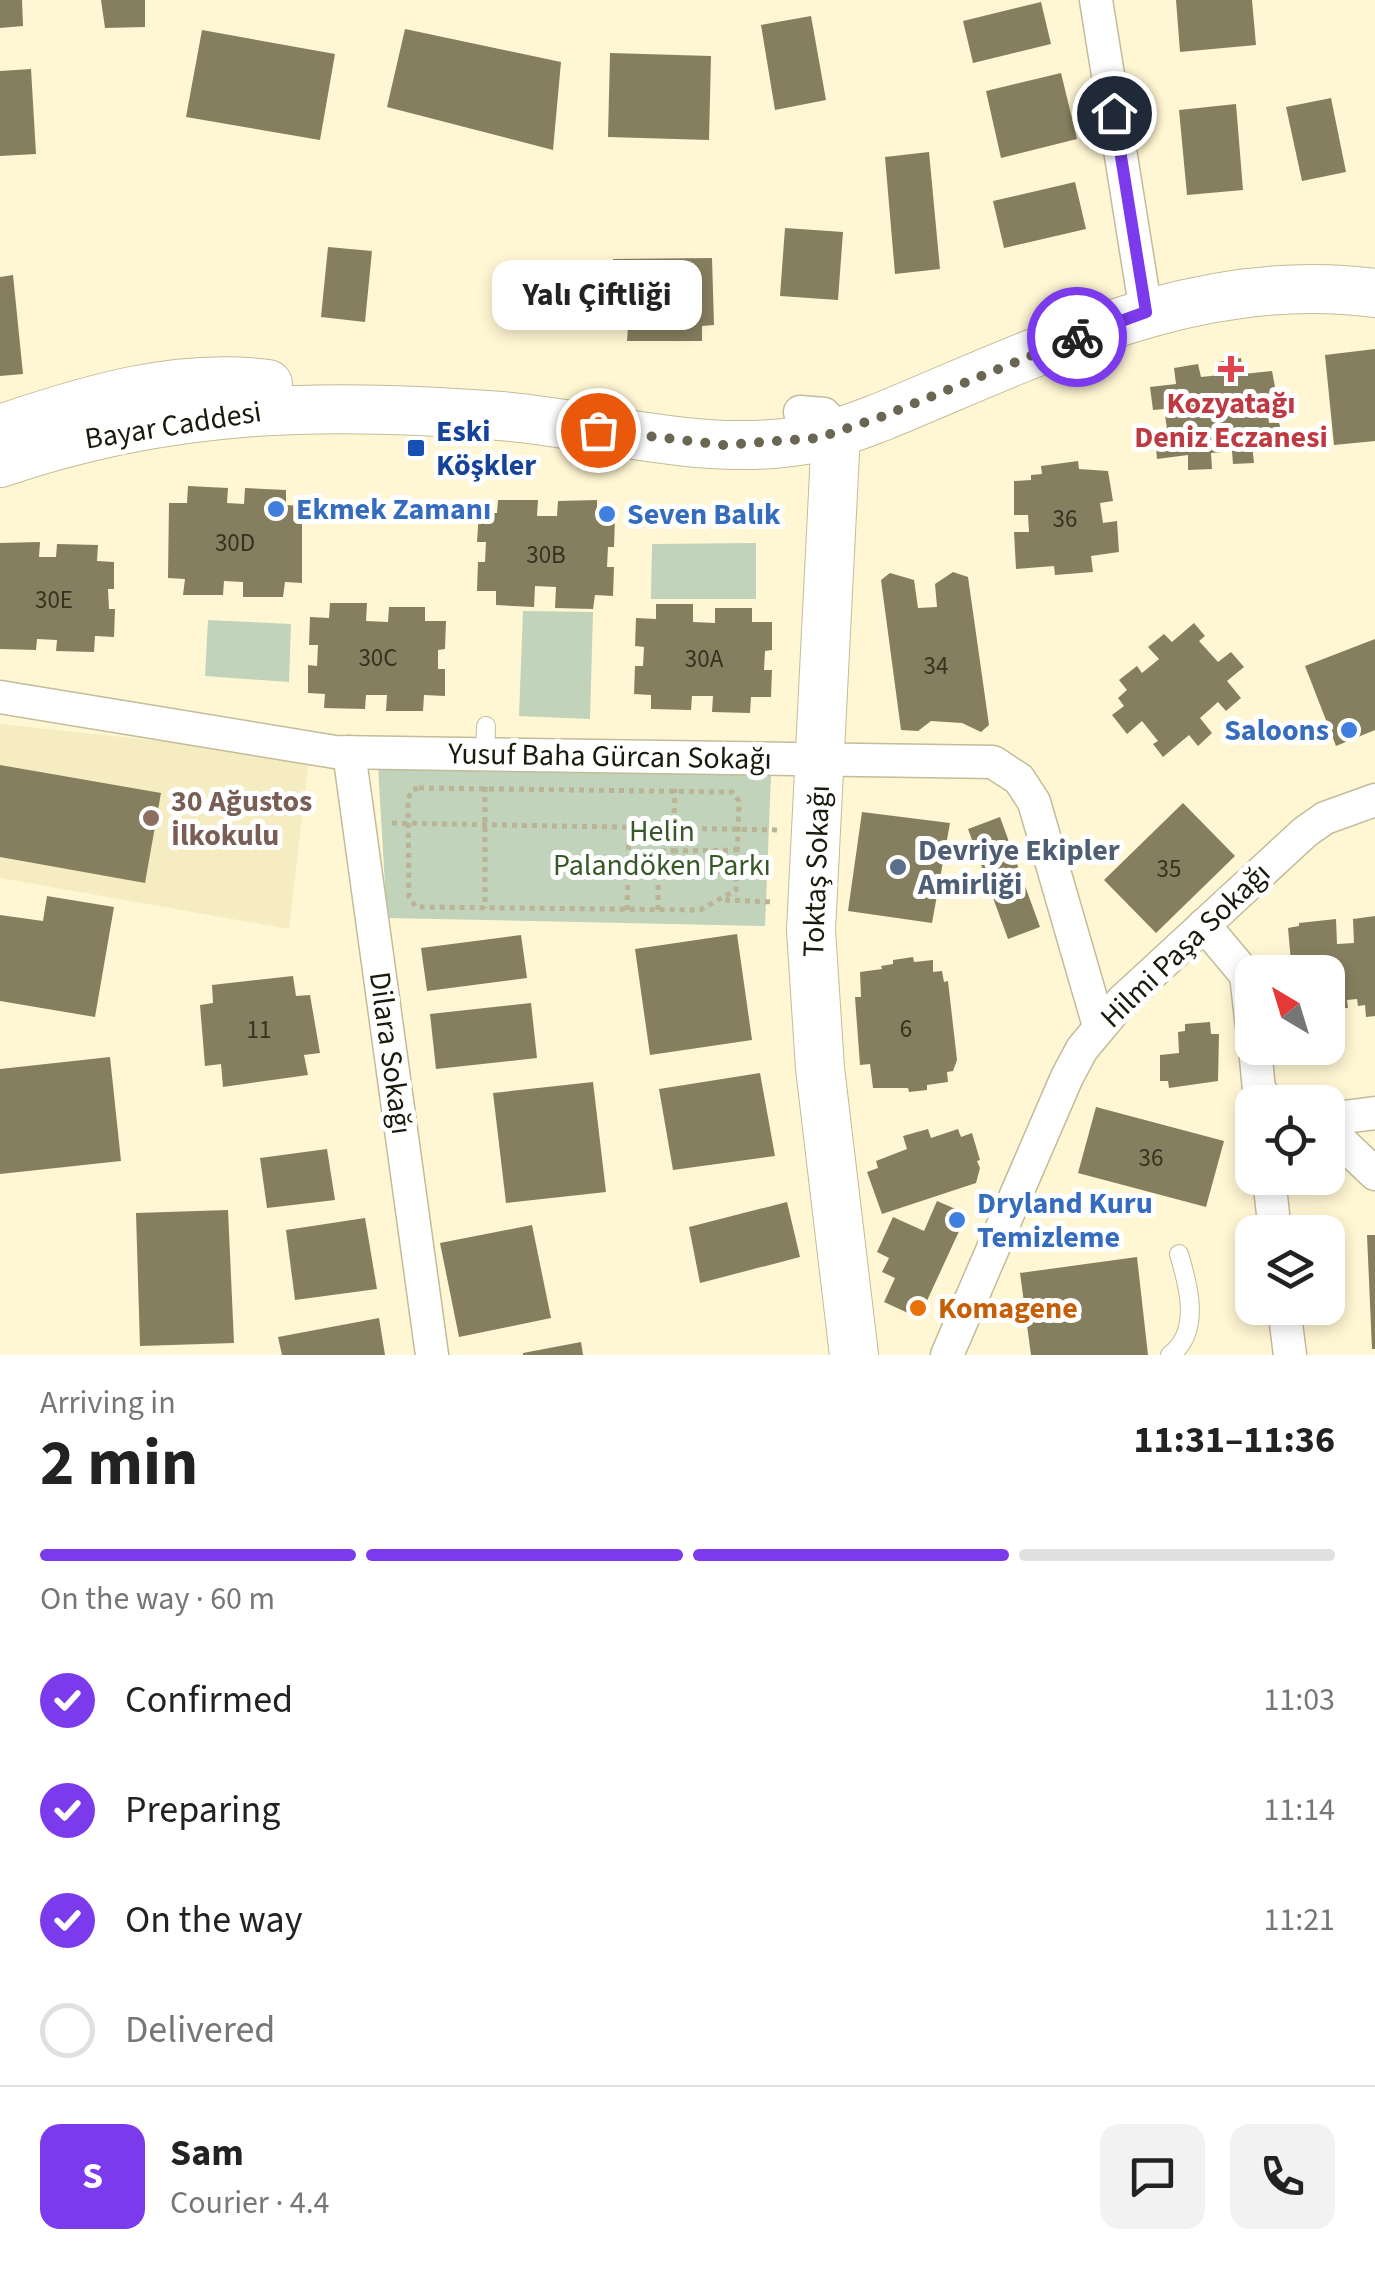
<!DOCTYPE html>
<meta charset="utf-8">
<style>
body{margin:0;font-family:"Source Sans 3",sans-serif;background:#f2f2f2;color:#222;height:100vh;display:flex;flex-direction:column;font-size:38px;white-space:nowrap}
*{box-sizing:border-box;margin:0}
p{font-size:32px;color:#767676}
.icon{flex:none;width:55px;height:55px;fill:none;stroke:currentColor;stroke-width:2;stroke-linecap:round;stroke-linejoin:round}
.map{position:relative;height:1355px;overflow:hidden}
.details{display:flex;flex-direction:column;background:#fff;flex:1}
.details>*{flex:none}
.needle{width:65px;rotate:322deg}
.buttons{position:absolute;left:1235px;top:955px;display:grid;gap:20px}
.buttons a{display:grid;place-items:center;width:110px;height:110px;border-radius:20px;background:#fff;box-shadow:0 5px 15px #0003;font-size:50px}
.pin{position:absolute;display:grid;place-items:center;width:85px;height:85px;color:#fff;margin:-42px;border:5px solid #fff;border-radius:50%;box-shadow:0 2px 10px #0007}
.courier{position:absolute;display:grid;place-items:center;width:100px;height:100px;margin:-50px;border:8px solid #7c3aed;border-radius:50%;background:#fff;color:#222;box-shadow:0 2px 12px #0007}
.bubble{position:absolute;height:70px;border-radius:20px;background:#fff;box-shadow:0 5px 15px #0003;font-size:32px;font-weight:700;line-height:70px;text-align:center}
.summary em{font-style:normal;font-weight:700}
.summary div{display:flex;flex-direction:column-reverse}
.summary{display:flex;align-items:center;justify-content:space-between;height:170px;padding:0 40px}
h1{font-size:65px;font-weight:700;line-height:75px}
.bar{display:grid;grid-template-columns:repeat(4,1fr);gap:15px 10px;align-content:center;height:120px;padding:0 40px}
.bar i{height:12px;border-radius:8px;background:#e0e0e0}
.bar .on{background:#7c3aed}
.bar p{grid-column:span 4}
.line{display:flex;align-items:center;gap:25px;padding:0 40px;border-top:2px solid #e0e0e0}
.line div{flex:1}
.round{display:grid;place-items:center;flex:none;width:105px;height:105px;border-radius:20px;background:#f2f2f2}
ol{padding:0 40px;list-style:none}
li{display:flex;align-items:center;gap:30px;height:110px}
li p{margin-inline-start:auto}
li .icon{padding:10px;border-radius:50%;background:#7c3aed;color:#fff;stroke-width:4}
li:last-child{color:#767676}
li i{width:55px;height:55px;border:5px solid #e0e0e0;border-radius:50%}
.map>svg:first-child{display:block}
</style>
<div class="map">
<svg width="1375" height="1355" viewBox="0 0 1375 1355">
<rect width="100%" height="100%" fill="#fff7d3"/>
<path fill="#f5ecc1" d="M0 724 309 757 289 929 0 878Z"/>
<g fill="#c1d3ba">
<path d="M756 543V599H651L652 544Z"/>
<path d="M523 611 593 612 590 719 519 716Z"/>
<path d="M208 620 291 624 289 682 205 676Z"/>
<path d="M378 767 771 775 765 926 387 918Z"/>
</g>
<g fill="#867f5f">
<path d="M0 0H22L23 26 0 28Z"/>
<path d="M101 0H145V27L105 28Z"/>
<path d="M1176 0H1252L1256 45 1180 52Z"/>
<path d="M1041 2 1051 44 973 63 963 21Z"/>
<path d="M811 16 826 100 775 110 761 25Z"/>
<path d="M405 29 561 62 553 150 387 107Z"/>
<path d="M202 30 335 54 320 140 186 117Z"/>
<path d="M610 53 711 56 709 140 608 137Z"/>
<path d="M31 69 36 154 0 156V71Z"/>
<path d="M1061 73 1077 139 1001 158 986 91Z"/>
<path d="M1331 98 1346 172 1302 181 1286 107Z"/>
<path d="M1236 104 1243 190 1187 195 1179 110Z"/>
<path d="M929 152 940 269 895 274 885 157Z"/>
<path d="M1075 182 1086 229 1004 248 993 201Z"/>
<path d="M785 228 843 232 838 300 780 296Z"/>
<path d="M328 247 372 251 365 322 321 317Z"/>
<path d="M712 258 714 325 702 326V341H627L628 327 612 326 613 259Z"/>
<path d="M13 275 23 374 0 376V277Z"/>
<path d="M1375 349V441L1334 445 1325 355Z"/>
<path d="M1241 358 1243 374 1272 371 1276 392 1266 394 1269 423 1279 422 1283 441 1252 444 1254 463 1233 464 1232 451 1211 453 1212 469 1188 470V455L1157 459 1155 437 1168 435 1164 409 1153 410 1150 387 1176 384 1174 368 1198 364 1201 377 1220 375 1218 362Z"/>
<path d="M1078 461 1079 469 1108 471 1113 501 1100 503 1103 523 1117 521 1119 552 1091 556 1093 572 1055 575 1054 566 1016 569 1014 532H1029L1028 515H1014V481L1031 480V475L1042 474 1041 466Z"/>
<path d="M188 486 228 488 227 503 244 504 245 488 286 490V505L302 506V583L285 582 283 597H243V582L224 581 223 595H183L185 579 168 578 169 503H187Z"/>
<path d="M498 500H538L537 516H557L558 501 597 500V518H615L614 547H608L607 567H614L613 596 595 595 593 609 555 608 556 587 535 586 534 607 496 605V591H477L478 562H485L486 542H477L479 513H497Z"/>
<path d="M40 542 39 557H56L57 544 98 545 97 561 114 562V589H108L109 609H115L114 637 95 636 94 652 56 651 57 640 37 639 36 650 0 649V543Z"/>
<path d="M953 572 968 577 989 725 981 732 962 723 931 721 918 731 901 730 881 580 890 573 914 580 918 608 937 607 935 584Z"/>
<path d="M330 603H367L366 621 388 622 389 607H425V621H446L445 649 438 650V669H445V696L424 695 423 711H386L387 695H366L365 709 324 708 325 694 308 693V665L317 666 318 645H309L310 617 329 618Z"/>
<path d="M656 604H693V622L715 623V608H752V622H772V650L765 651 764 670H772L771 697H751L750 713 712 712 713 696H692L691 710 651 709V695L634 694 635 666H643L644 647 635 646 636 618 656 619Z"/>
<path d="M1194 623 1205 636 1199 641 1218 662 1231 652 1244 667 1227 681 1241 698 1226 711 1218 702 1200 718 1212 733 1198 746 1189 735 1163 757 1153 744 1158 741 1142 721 1127 734 1112 715 1124 706 1118 698 1127 690 1119 680 1137 666 1142 673 1159 659 1148 647 1164 634 1172 642Z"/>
<path d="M1375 639V730L1336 746 1305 666Z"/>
<path d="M0 765 161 793 145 883 0 857Z"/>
<path d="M1183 803 1235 856 1156 933 1104 880Z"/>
<path d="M862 812 950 823 932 923 848 911Z"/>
<path d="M1000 817 1040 927 1008 939 968 829Z"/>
<path d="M47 896 114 907 95 1017 0 1001V915L43 921Z"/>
<path d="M1375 916V1016L1366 1017 1365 1005 1358 1006 1357 999 1347 1000 1348 1008H1342V1020L1328 1021V972H1288L1287 962H1291L1288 928 1299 926V923L1336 919 1337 944 1354 943 1353 919Z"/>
<path d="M737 934 752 1040 650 1055 635 949Z"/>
<path d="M521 935 527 978 427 991 421 948Z"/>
<path d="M913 957 914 962 933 960V972L942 971 944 982 948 981 957 1060 953 1071 947 1072 948 1082 927 1085V1090L909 1092 908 1088H873L870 1064 860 1065 855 997H861L860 972 882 969 881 966 893 964V960Z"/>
<path d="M293 976 296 996 310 995 320 1053 304 1055 308 1075 223 1087 221 1064 205 1066 200 1005 213 1003 212 985Z"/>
<path d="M531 1003 537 1058 436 1069 430 1014Z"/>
<path d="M1210 1022 1211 1034H1219L1218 1081 1169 1088 1168 1081H1160V1055L1179 1053 1178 1032 1185 1031V1024Z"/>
<path d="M110 1057 121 1161 0 1174V1069Z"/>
<path d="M760 1073 775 1156 673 1170 659 1089Z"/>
<path d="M593 1082 606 1192 506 1203 493 1093Z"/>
<path d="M1096 1107 1224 1141 1206 1207 1078 1173Z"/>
<path d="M928 1129 931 1138 958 1129 961 1137 972 1133 980 1160 977 1161 980 1168 976 1183 882 1214 867 1172 878 1168 876 1161 907 1149 903 1136Z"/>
<path d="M327 1149 335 1200 267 1208 260 1158Z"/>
<path d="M937 1201 967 1214 919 1318 884 1302 895 1278 882 1272 889 1258 877 1252 893 1217 924 1231Z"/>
<path d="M787 1202 800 1257 700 1283 689 1227Z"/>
<path d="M228 1210 234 1343 140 1346 136 1213Z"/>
<path d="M365 1218 377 1289 295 1300 286 1230Z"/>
<path d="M532 1225 551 1318 459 1337 440 1243Z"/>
<path d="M1367 1235H1375V1349H1372Z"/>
<path d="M1137 1257 1148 1355H1031L1020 1273Z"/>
<path d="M379 1318 385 1355H282L278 1337Z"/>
<path d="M581 1342 583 1355H523V1353Z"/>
</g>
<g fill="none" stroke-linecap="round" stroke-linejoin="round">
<defs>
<g id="lane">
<path d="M485 754 486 726"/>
<path d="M1170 1355C1201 1332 1189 1287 1179 1254"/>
</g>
<g id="street">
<path d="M1096 0 1146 312"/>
<path d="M800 412 824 414 834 424 836 433"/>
<path d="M0 697 335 752 993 762 1019 779 1034 802 1099 1026"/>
<path d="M349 752 432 1355"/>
<path d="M1204 925 1246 975 1252 1027"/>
<path d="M1255 1048 1259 1090 1270 1102"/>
<path d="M1328 1119 1375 1113"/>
<path d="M1328 1129 1375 1174"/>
<path d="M1269 1178 1275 1232"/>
<path d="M1284 1308 1290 1355"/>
<path d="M947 1355 1067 1077 1082 1049 1122 1001 1305 832 1325 818 1375 800"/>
</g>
<g id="secondary">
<path d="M0 429C86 400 176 372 268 384"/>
<path d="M836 433 811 930 820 1068 854 1355"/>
<path d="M0 463C169 405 324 402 501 416 606 425 710 460 816 438 838 434 860 425 881 417 1039 352 1198 269 1375 293"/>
</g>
</defs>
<use href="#lane" stroke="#c3bb99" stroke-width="20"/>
<use href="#street" stroke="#c3bb99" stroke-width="35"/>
<use href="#secondary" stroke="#c3bb99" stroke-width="50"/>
<g stroke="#bab497" stroke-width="5" stroke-dasharray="5 5" stroke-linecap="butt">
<path d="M485 787V908"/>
<path d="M419 788 732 792 739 801 736 890 700 910 416 907 409 897 408 799 412 790Z"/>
<path d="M392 823 781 830"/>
<path d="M673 851 738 850"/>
<path d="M725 900 774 902"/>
<path d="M627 910 629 829"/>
<path d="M658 910V855L661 851H673L675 789"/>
</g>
<use href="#lane" stroke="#fff" stroke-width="18"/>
<use href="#street" stroke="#fff" stroke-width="32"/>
<use href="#secondary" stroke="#fff" stroke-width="48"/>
</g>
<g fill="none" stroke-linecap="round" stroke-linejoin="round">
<path stroke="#6b6652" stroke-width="10" stroke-dasharray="0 18" d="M598 430 723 445 818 438 881 417 1077 337"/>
<path stroke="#7c3aed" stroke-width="12" d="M1077 337 1146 312 1114 113"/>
</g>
<path fill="#e0444e" stroke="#fff" stroke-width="4" d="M1226 354h10v10h10v10h-10v10h-10v-10h-10v-10h10z"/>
<rect fill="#1a4fb4" stroke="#fff" stroke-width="4" x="406" y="438" width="20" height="20" rx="5"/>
<g fill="#3f7fe0" stroke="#fff" stroke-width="4">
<circle cx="276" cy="509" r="10"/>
<circle cx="607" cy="514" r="10"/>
<circle cx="1349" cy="730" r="10"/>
<circle cx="957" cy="1220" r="10"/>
</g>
<circle fill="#8d6e63" stroke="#fff" stroke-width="4" cx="151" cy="818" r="10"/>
<circle fill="#5c6f8a" stroke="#fff" stroke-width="4" cx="898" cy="867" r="10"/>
<circle fill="#e8710a" stroke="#fff" stroke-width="4" cx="918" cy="1308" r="10"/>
<g text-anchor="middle" stroke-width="10" stroke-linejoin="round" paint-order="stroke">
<g font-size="25" fill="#363221">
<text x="1065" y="527">36</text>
<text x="235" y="551">30D</text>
<text x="546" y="563">30B</text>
<text x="54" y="608">30E</text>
<text x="378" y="666">30C</text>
<text x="704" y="667">30A</text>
<text x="936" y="674">34</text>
<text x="1169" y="877">35</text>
<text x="906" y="1037">6</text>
<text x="259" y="1038">11</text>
<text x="1151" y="1166">36</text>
</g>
<g font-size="30" font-weight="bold" fill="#be3a42" stroke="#fff">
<text x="1231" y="413">Kozyatağı<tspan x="1231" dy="34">Deniz Eczanesi</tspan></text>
</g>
<g font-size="30" fill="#1b180c" stroke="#fff">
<text transform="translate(173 425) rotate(-9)" y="10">Bayar Caddesi</text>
<text transform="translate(610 756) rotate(1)" y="10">Yusuf Baha Gürcan Sokağı</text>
<text transform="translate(816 871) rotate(-88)" y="10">Toktaş Sokağı</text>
<text transform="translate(1185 945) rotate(-44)" y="10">Hilmi Paşa Sokağı</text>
<text transform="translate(391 1053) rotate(82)" y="10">Dilara Sokağı</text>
</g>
<g font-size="30" font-weight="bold" fill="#164399" stroke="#fff" text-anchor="start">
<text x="436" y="441">Eski<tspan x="436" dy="34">Köşkler</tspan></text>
</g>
<g font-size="30" font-weight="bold" fill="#366cbe" stroke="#fff" text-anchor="start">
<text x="296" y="519">Ekmek Zamanı</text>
<text x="627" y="524">Seven Balık</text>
<text x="1329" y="740" text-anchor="end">Saloons</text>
<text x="977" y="1213">Dryland Kuru<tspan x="977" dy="34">Temizleme</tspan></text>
</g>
<g font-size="30" font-weight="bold" fill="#785e54" stroke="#fff" text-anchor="start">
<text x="171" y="811">30 Ağustos<tspan x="171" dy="34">İlkokulu</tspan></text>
</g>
<g font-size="30" fill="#375928" stroke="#fff">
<text x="662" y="841">Helin<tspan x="662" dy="34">Palandöken Parkı</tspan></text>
</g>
<g font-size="30" font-weight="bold" fill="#4e5e75" stroke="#fff" text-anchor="start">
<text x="918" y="860">Devriye Ekipler<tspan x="918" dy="34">Amirliği</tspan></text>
</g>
<g font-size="30" font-weight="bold" fill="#c56008" stroke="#fff" text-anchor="start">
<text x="938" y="1318">Komagene</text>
</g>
</g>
</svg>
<div class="buttons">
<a><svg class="needle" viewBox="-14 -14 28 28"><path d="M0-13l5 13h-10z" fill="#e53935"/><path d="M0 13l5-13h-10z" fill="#767676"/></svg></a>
<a><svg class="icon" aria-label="locate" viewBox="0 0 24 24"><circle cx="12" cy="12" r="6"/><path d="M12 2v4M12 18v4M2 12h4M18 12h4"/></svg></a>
<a><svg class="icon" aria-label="layers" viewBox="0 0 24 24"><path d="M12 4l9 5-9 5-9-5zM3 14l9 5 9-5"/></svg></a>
</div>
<div class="pin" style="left:598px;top:430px;background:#ea580c"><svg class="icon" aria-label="bag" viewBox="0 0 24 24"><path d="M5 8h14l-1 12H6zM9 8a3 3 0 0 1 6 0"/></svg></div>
<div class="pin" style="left:1114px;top:113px;background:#1f2937"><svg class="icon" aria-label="home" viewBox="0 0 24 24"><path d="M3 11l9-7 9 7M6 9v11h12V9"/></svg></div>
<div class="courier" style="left:1077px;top:337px"><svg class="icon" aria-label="bike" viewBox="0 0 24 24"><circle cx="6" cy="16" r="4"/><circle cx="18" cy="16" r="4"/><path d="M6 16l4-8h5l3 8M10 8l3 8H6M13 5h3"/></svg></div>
<div class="bubble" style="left:492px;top:260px;width:210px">Yalı Çiftliği</div>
</div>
<section class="details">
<div class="summary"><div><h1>2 min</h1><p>Arriving in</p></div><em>11:31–11:36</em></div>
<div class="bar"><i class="on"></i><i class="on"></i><i class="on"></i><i></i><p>On the way · 60 m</p></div>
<ol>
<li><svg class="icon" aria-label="check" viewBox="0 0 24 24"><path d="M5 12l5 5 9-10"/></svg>Confirmed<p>11:03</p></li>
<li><svg class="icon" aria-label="check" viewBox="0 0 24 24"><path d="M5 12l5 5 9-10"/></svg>Preparing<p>11:14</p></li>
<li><svg class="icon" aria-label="check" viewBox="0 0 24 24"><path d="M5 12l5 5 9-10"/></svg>On the way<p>11:21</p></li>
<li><i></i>Delivered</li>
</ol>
<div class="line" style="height:180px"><b class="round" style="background:#7c3aed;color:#fff">S</b><div><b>Sam</b><p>Courier · 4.4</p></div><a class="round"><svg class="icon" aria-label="chat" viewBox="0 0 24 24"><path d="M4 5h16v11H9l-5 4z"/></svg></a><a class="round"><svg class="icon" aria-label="phone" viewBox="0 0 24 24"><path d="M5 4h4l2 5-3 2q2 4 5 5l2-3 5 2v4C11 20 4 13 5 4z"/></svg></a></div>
</section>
